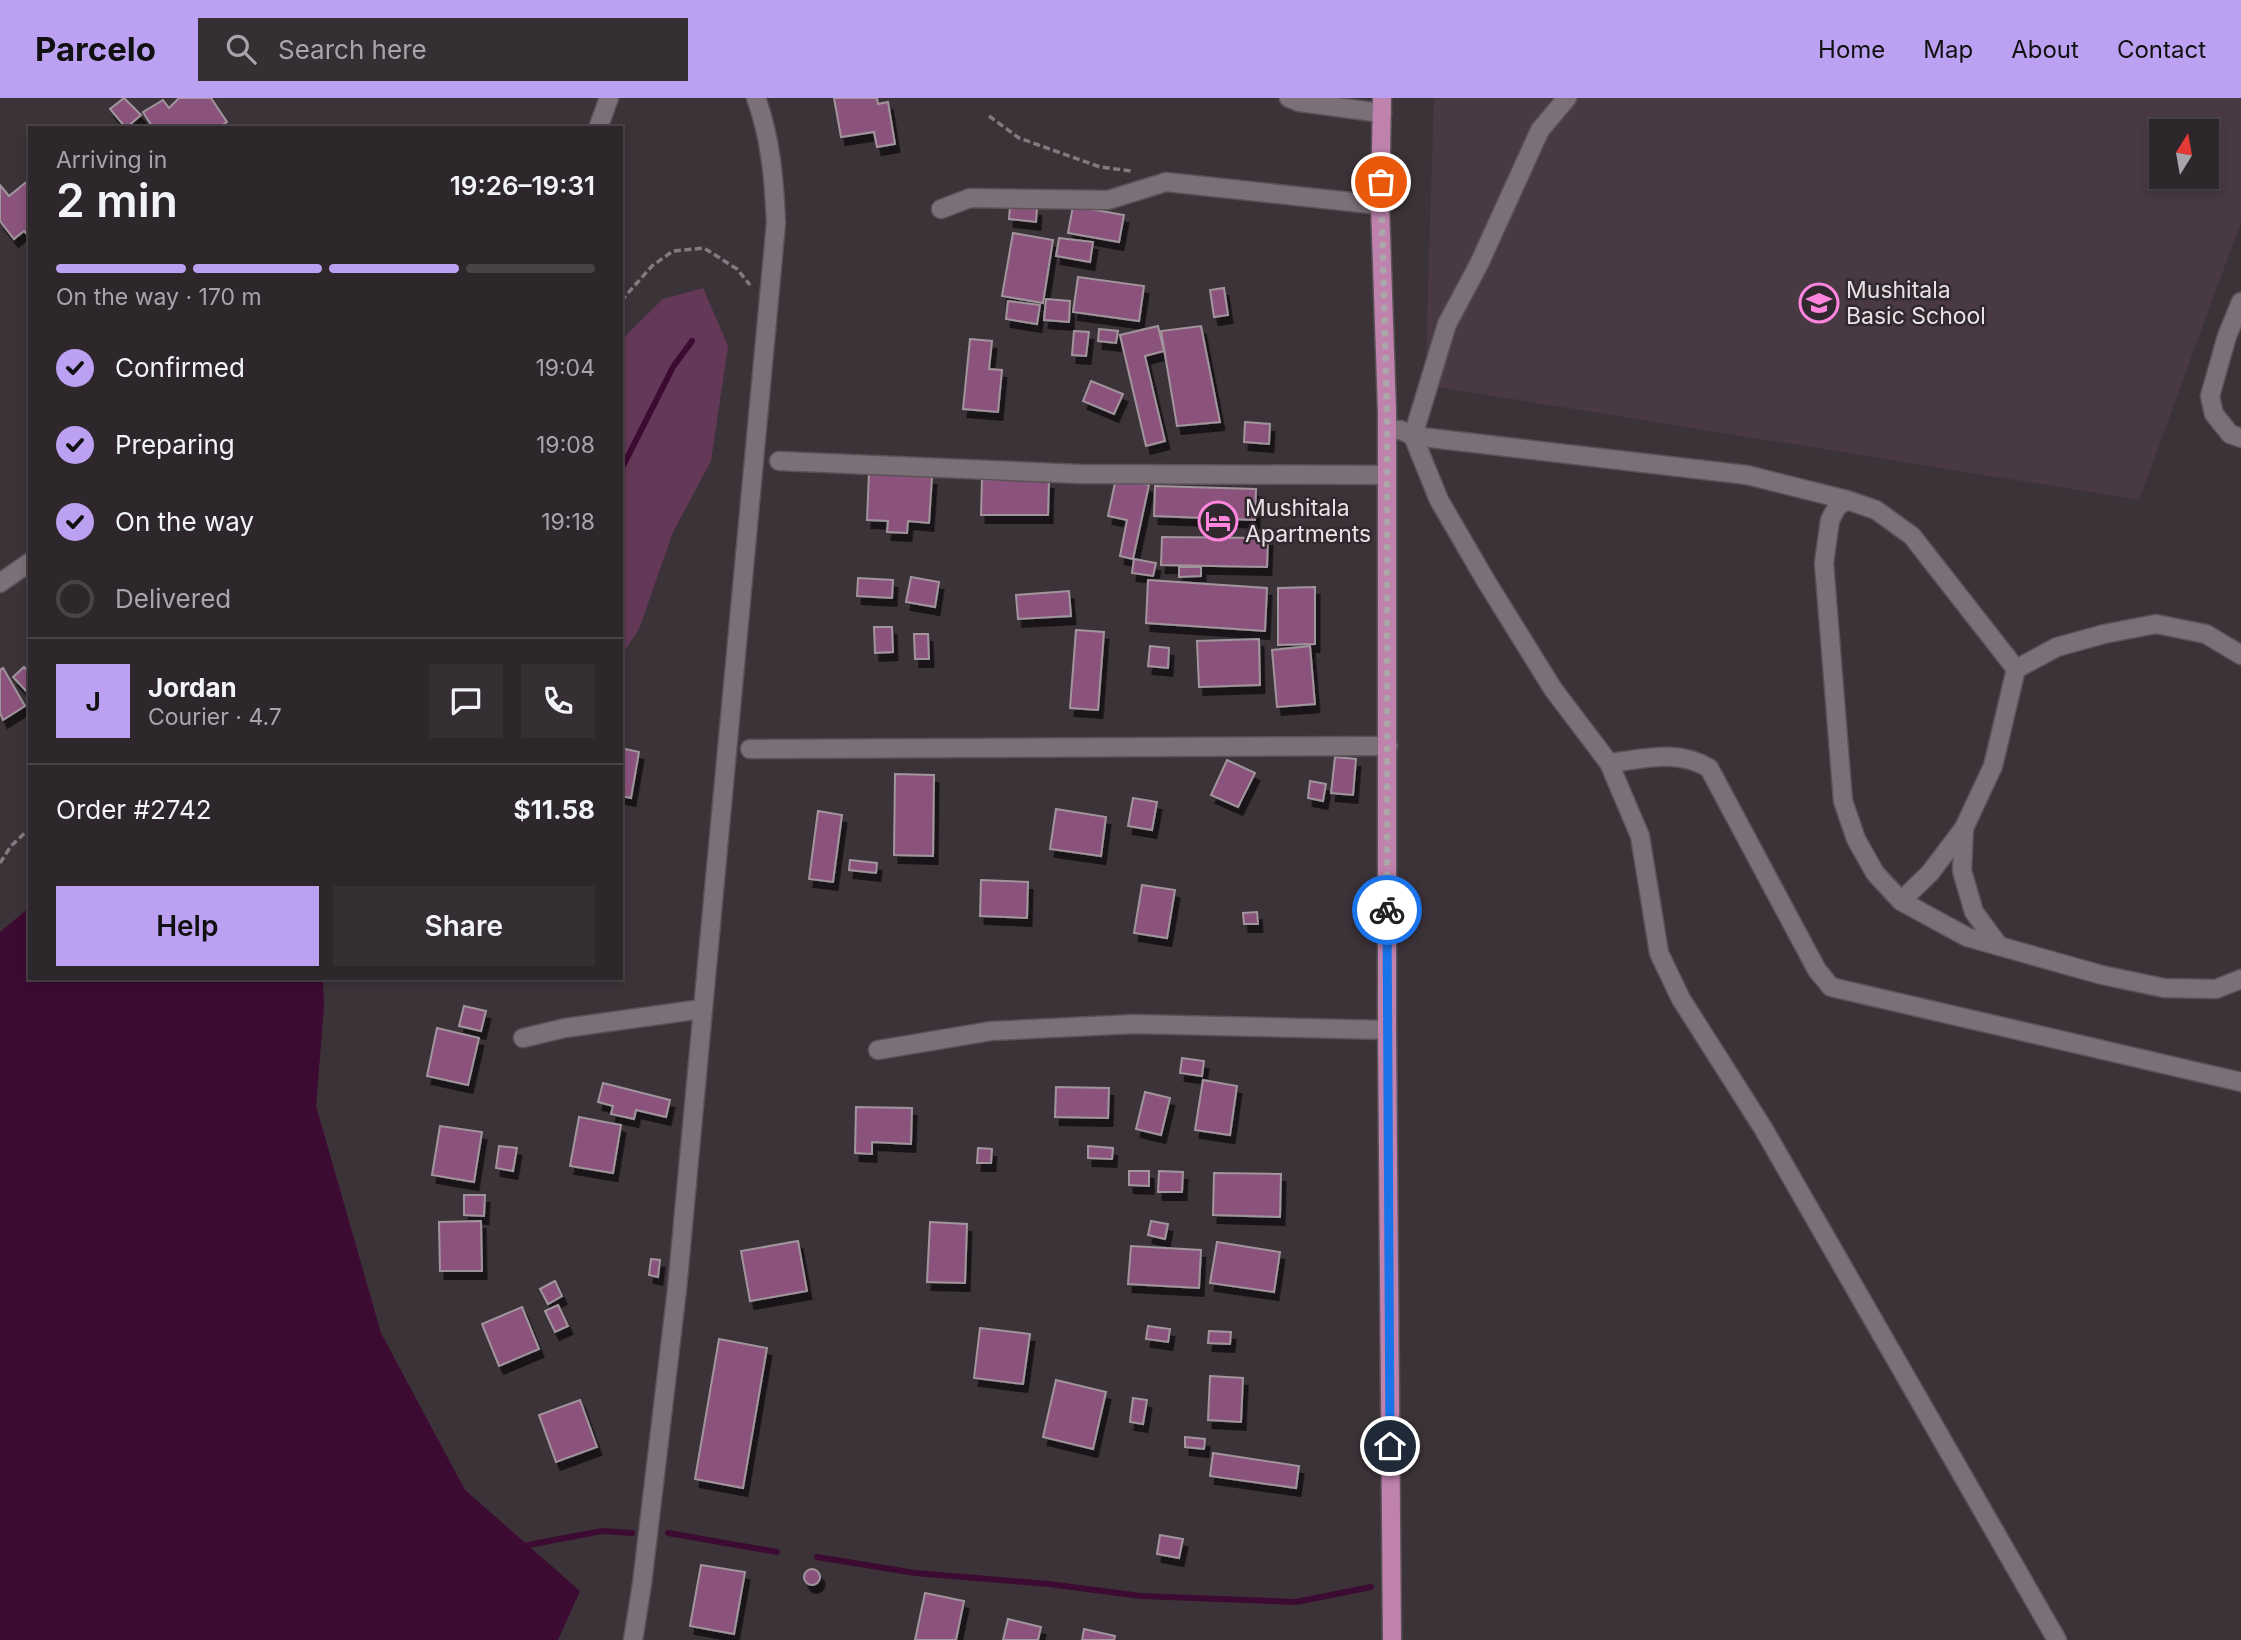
<!DOCTYPE html>
<meta charset="utf-8">
<style>
body{margin:0;font-family:Inter,sans-serif;background:#352e33;color:#f1f3f6;height:100vh;display:flex;flex-direction:column;font-size:26px;white-space:nowrap}
*{box-sizing:border-box;margin:0}
p{font-size:23px;color:#a7a5a9}
.icon{flex:none;width:38px;height:38px;fill:none;stroke:currentColor;stroke-width:2;stroke-linecap:round;stroke-linejoin:round}
.map{position:relative;flex:1;overflow:hidden}
.sheet{position:absolute;left:28px;top:28px;width:595px;height:854px;display:flex;flex-direction:column;background:#2d262b;border-radius:0px;box-shadow:0 4px 10px #0003,0 0 0 2px #484347}
.sheet>*{flex:none}
.needle{width:46px;rotate:11deg}
.fabs{position:absolute;left:2149px;top:21px;display:grid;gap:14px}
.fabs a{display:grid;place-items:center;width:70px;height:70px;border-radius:0px;background:#2d262b;box-shadow:0 4px 10px #0003,0 0 0 2px #484347;font-size:35px}
.pin{position:absolute;display:grid;place-items:center;width:60px;height:60px;color:#fff;margin:-30px;border:4px solid #fff;border-radius:50%;box-shadow:0 2px 7px #0007}
.courier{position:absolute;display:grid;place-items:center;width:70px;height:70px;margin:-35px;border:5px solid #1a73e8;border-radius:50%;background:#fff;color:#222;box-shadow:0 2px 9px #0007}
.overview em{font-style:normal;font-weight:600}
.overview div{display:flex;flex-direction:column-reverse}
.overview{display:flex;align-items:center;justify-content:space-between;height:119px;padding:0 28px}
h1{font-size:46px;font-weight:600;line-height:52px}
.bar{display:grid;grid-template-columns:repeat(4,1fr);gap:10px 7px;align-content:center;height:84px;padding:0 28px}
.bar i{height:9px;border-radius:5px;background:#484347}
.bar .selected{background:#bca0f2}
.bar p{grid-column:span 4}
.line{display:flex;align-items:center;gap:18px;padding:0 28px;border-top:2px solid #484347}
.line div{flex:1}
.round{display:grid;place-items:center;flex:none;width:74px;height:74px;border-radius:0px;background:#352e33}
ol{padding:0 28px;list-style:none}
li{display:flex;align-items:center;gap:21px;height:77px}
li p{margin-inline-start:auto}
li .icon{padding:7px;border-radius:50%;background:#bca0f2;color:#111;stroke-width:4}
li:last-child{color:#a7a5a9}
li i{width:38px;height:38px;border:4px solid #484347;border-radius:50%}
.cta{display:flex;gap:14px;margin-top:auto;padding:14px 28px}
.cta a{flex:1;height:80px;border-radius:0px;background:#bca0f2;color:#111;font-size:28px;font-weight:600;line-height:80px;text-align:center}
.cta a+a{background:#352e33;color:#f1f3f6}
header{display:flex;align-items:center;gap:42px;box-sizing:border-box;height:98px;padding:0 35px;background:#bca0f2;color:#111}
header strong{font-size:33px}
nav{display:flex;gap:38px;margin-inline-start:auto;font-size:24px}
.search{width:490px;height:63px;background:#352e33;display:flex;align-items:center;gap:18px;box-sizing:border-box;padding:0 24px;border-radius:0px;color:#a7a5a9;font-size:26px}
.map>svg:first-child{display:block}
</style>
<header>
<strong>Parcelo</strong>
<div class="search"><svg class="icon" aria-label="search" viewBox="0 0 24 24"><circle cx="10" cy="10" r="6"/><path d="M15 15l6 6"/></svg>Search here</div>
<nav><a>Home</a><a>Map</a><a>About</a><a>Contact</a></nav>
</header>
<div class="map">
<svg width="2241" height="1542" viewBox="0 0 2241 1542">
<defs>
<filter id="shadow"><feDropShadow dx="4.5" dy="8" stdDeviation="0" flood-color="#0009"/></filter>
</defs>
<rect width="100%" height="100%" fill="#3c3339"/>
<path fill="#483943" fill-rule="evenodd" d="M1434 0H2241V124L2139 402 1425 287ZM2161 33H2207V79H2161Z"/>
<path fill="#643958" d="M703 190 728 248 711 363 673 434 639 531 621 558V242L663 201Z"/>
<path fill="#3d0a32" d="M30 809V880H323L324 909 316 1008 381 1235 465 1392 580 1493 558 1542H0V834Z"/>
<g fill="none" stroke-linecap="round" stroke-linejoin="round">
<g stroke="#3d0a32" stroke-width="6">
<path d="M621 372 673 269 692 243"/>
<path d="M668 1435 777 1454"/>
<path d="M528 1447 602 1433 632 1435"/>
<path d="M817 1459 915 1475 1049 1486 1141 1498 1296 1504 1371 1489"/>
</g>
</g>
<g fill="#8b537b" stroke="#a1959d" stroke-width="2" filter="url(#shadow)">
<path d="M124 0 141 17 126 30 110 11Z"/>
<path d="M179 0H211L227 24 218 30H153L143 14 163 2 169 10Z"/>
<path d="M834 0H877L878 6 888 4 895 46 877 49 874 34 841 39Z"/>
<path d="M30 81V139L24 133 14 141 0 123V87L9 98Z"/>
<path d="M1010 108 1037 110 1036 124 1009 121Z"/>
<path d="M1073 108 1124 117 1119 144 1068 135Z"/>
<path d="M1013 135 1053 142 1043 205 1002 198Z"/>
<path d="M1059 140 1093 144 1090 164 1056 158Z"/>
<path d="M1078 179 1144 188 1139 223 1073 214Z"/>
<path d="M1224 190 1228 217 1214 219 1210 192Z"/>
<path d="M1046 201 1070 203 1069 224 1044 222Z"/>
<path d="M1008 203 1040 207 1037 226 1006 221Z"/>
<path d="M1158 228 1164 253 1145 258 1165 343 1146 348 1120 237Z"/>
<path d="M1201 228 1220 324 1177 328 1161 233Z"/>
<path d="M1099 231 1118 233 1116 245 1098 243Z"/>
<path d="M1074 233 1089 234 1086 258 1072 257Z"/>
<path d="M970 241 992 243 989 271 1002 272 998 314 963 311Z"/>
<path d="M1091 283 1123 296 1114 316 1083 303Z"/>
<path d="M1245 324 1270 326 1269 346 1244 344Z"/>
<path d="M869 375 932 379 929 425 908 423 907 435 887 434 888 423 867 422Z"/>
<path d="M1116 380 1149 387 1133 461 1120 458 1127 422 1108 418Z"/>
<path d="M982 381 1049 383 1048 417H981Z"/>
<path d="M1155 388 1256 391 1255 422 1154 418Z"/>
<path d="M1162 439 1268 440 1267 469 1161 467Z"/>
<path d="M1134 461 1156 465 1153 478 1132 475Z"/>
<path d="M1179 469H1201V478L1179 479Z"/>
<path d="M911 479 939 484 935 509 906 504Z"/>
<path d="M858 480 893 482 892 500 857 498Z"/>
<path d="M1148 482 1267 490 1265 533 1146 525Z"/>
<path d="M1315 489V546L1278 547V490Z"/>
<path d="M1069 493 1071 518 1018 521 1016 497Z"/>
<path d="M874 529H892L893 554 875 555Z"/>
<path d="M1076 532 1104 534 1098 612 1070 610Z"/>
<path d="M914 536H928L929 561H915Z"/>
<path d="M1259 541 1260 587 1199 589 1197 543Z"/>
<path d="M1150 548 1169 550 1168 570 1148 568Z"/>
<path d="M1310 548 1315 606 1277 609 1272 552Z"/>
<path d="M24 569 30 575 29 596 13 579Z"/>
<path d="M3 570 25 608 3 622 0 615V572Z"/>
<path d="M621 650 639 654 631 700 621 698Z"/>
<path d="M1335 659 1356 661 1353 697 1331 695Z"/>
<path d="M1227 662 1255 675 1238 709 1211 697Z"/>
<path d="M895 676 934 677 933 758 894 757Z"/>
<path d="M1310 683 1326 686 1323 703 1308 700Z"/>
<path d="M1133 700 1157 704 1152 732 1128 728Z"/>
<path d="M1056 711 1106 719 1101 758 1050 751Z"/>
<path d="M818 713 842 717 833 784 809 781Z"/>
<path d="M850 762 877 765 876 775 849 772Z"/>
<path d="M981 782 1028 784 1027 820 980 818Z"/>
<path d="M1142 787 1175 792 1167 840 1134 835Z"/>
<path d="M1257 814 1258 826H1244L1243 815Z"/>
<path d="M464 908 486 913 481 933 459 928Z"/>
<path d="M437 930 479 940 468 987 427 978Z"/>
<path d="M1182 960 1204 963 1202 978 1180 975Z"/>
<path d="M1203 982 1237 988 1230 1037 1195 1032Z"/>
<path d="M603 985 670 1002 666 1019 636 1012 634 1021 611 1016 613 1008 598 1004Z"/>
<path d="M1056 989 1109 990 1108 1020 1055 1019Z"/>
<path d="M1145 994 1170 1000 1161 1037 1136 1031Z"/>
<path d="M856 1009 912 1010 911 1046 872 1044V1056L855 1055Z"/>
<path d="M579 1019 621 1027 613 1075 570 1068Z"/>
<path d="M440 1028 482 1034 474 1084 432 1077Z"/>
<path d="M499 1048 517 1050 513 1073 496 1070Z"/>
<path d="M1088 1048 1113 1050 1112 1061 1088 1060Z"/>
<path d="M978 1050 992 1051 991 1065H977Z"/>
<path d="M1129 1073H1149V1088L1129 1087Z"/>
<path d="M1159 1073 1183 1074 1182 1094H1158Z"/>
<path d="M1214 1075 1281 1076 1280 1119 1213 1117Z"/>
<path d="M464 1097H485L484 1118 464 1117Z"/>
<path d="M481 1123 482 1173H440L439 1124Z"/>
<path d="M1151 1123 1168 1126 1165 1141 1148 1137Z"/>
<path d="M930 1124 967 1126 965 1185 927 1184Z"/>
<path d="M798 1143 807 1193 750 1203 741 1153Z"/>
<path d="M1217 1144 1280 1154 1274 1194 1210 1185Z"/>
<path d="M1131 1148 1201 1152 1199 1190 1128 1186Z"/>
<path d="M651 1161 660 1162 658 1179 649 1177Z"/>
<path d="M555 1183 562 1198 548 1206 540 1191Z"/>
<path d="M558 1207 568 1228 555 1234 545 1213Z"/>
<path d="M522 1209 539 1251 499 1268 482 1226Z"/>
<path d="M1148 1228 1170 1231 1168 1244 1146 1241Z"/>
<path d="M980 1230 1030 1236 1023 1286 974 1280Z"/>
<path d="M1209 1233 1231 1234 1230 1246 1208 1245Z"/>
<path d="M719 1241 767 1250 743 1390 695 1381Z"/>
<path d="M1210 1278 1243 1280 1241 1324 1208 1322Z"/>
<path d="M1056 1282 1106 1294 1093 1351 1043 1339Z"/>
<path d="M1133 1300 1147 1302 1143 1326 1130 1324Z"/>
<path d="M580 1302 597 1349 556 1364 539 1317Z"/>
<path d="M1185 1339 1205 1341 1204 1351 1185 1349Z"/>
<path d="M1213 1355 1299 1368 1296 1390 1210 1378Z"/>
<path d="M1160 1437 1183 1441 1179 1460 1157 1456Z"/>
<path d="M701 1467 745 1474 734 1536 690 1528Z"/>
<circle cx="812" cy="1479" r="8"/>
<path d="M925 1495 964 1503 956 1542H915Z"/>
<path d="M1008 1521 1041 1529 1038 1542H1003Z"/>
<path d="M1084 1531 1115 1538 1114 1542H1082Z"/>
</g>
<g fill="none" stroke-linecap="round" stroke-linejoin="round">
<defs>
<g id="minor">
<path d="M1289 0 1299 4 1382 15"/>
<path d="M1567 0 1540 32 1479 166 1447 226 1413 338 1439 402 1486 483 1553 591 1609 665 1640 738 1659 855 1681 901 1763 1030 2057 1542"/>
<path d="M598 30 609 0"/>
<path d="M941 111 970 100 1108 102 1166 84 1380 107"/>
<path d="M2241 204 2227 238 2210 298 2214 316 2230 336 2241 340"/>
<path d="M1387 332H1401L1413 338 1747 377 1847 402 1876 412 1912 438 2016 571 1993 668 1964 730 1930 775 1901 803 1875 775 1856 741 1843 703 1824 465 1830 422 1837 409 1847 402"/>
<path d="M779 363 1080 376 1386 377"/>
<path d="M0 485 30 464"/>
<path d="M2016 571 2057 549 2104 536 2156 526 2206 536 2241 557"/>
<path d="M750 651 1388 648"/>
<path d="M1609 665C1645 661 1676 651 1709 670L1817 872 1831 889 2241 984"/>
<path d="M1964 730 1962 773 1974 814 1999 848"/>
<path d="M1901 803 1967 839 2102 877 2164 890 2216 891 2241 881"/>
<path d="M523 940 565 930 702 911"/>
<path d="M878 952 991 933 1134 926 1387 932"/>
<path d="M633 1542 642 1486 677 1191 776 125C774 82 771 41 756 0"/>
</g>
<path id="major" d="M1382 0 1380 107 1387 314V932L1392 1542"/>
</defs>
<use href="#minor" stroke="#5a5257" stroke-width="21"/>
<use href="#major" stroke="#5a5257" stroke-width="21"/>
<g stroke="#827a7f" stroke-width="3.5" stroke-dasharray="7 3.5" stroke-linecap="butt">
<path d="M989 18 1019 40 1100 69 1131 73"/>
<path d="M621 203 652 168 673 153 704 150 737 171 750 187"/>
<path d="M0 765 11 748 30 730"/>
</g>
<use href="#minor" stroke="#7b7077" stroke-width="18"/>
<use href="#major" stroke="#be82ac" stroke-width="18"/>
</g>
<g fill="none" stroke-linecap="round" stroke-linejoin="round">
<path stroke="#aca5a9" stroke-width="7" stroke-dasharray="0 12.6" d="M1381 84 1387 314V812"/>
<path stroke="#1a73e8" stroke-width="9" d="M1387 812 1390 1348"/>
</g>
<defs>
<symbol id="school-ring" viewBox="-11 -11 22 22"><circle r="9.5" fill="#32292f" stroke="#ff85de" stroke-width="1.5"/><path d="M0-5L7-2L0 1L-7-2ZM-4 1L0 2.5L4 1V4Q0 6-4 4Z" fill="#ff85de"/></symbol>
<symbol id="hotel-ring" viewBox="-11 -11 22 22"><circle r="9.5" fill="#32292f" stroke="#ff85de" stroke-width="1.5"/><path d="M-6-4.5h1.5V1H6V5H4.5V3h-9V5H-6ZM-4 0a1.8 1.8 0 1 1 3.6 0ZM.5 0V-2.5h3Q6-2.5 6 0Z" fill="#ff85de"/></symbol>
</defs>
<g fill-rule="evenodd">
<use href="#school-ring" x="1797" y="183" width="44" height="44"/>
<use href="#hotel-ring" x="1196" y="401" width="44" height="44"/>
</g>
<g text-anchor="middle" stroke-width="5" stroke-linejoin="round" paint-order="stroke">
<g font-size="23" fill="#e8e2e6" stroke="#32292f" text-anchor="start">
<text x="1846" y="200">Mushitala<tspan x="1846" dy="26">Basic School</tspan></text>
<text x="1245" y="418">Mushitala<tspan x="1245" dy="26">Apartments</tspan></text>
</g>
</g>
</svg>
<div class="fabs">
<a><svg class="needle" viewBox="-14 -14 28 28"><path d="M0-13l5 13h-10z" fill="#e53935"/><path d="M0 13l5-13h-10z" fill="#a7a5a9"/></svg></a>
</div>
<div class="pin" style="left:1381px;top:84px;background:#ea580c"><svg class="icon" aria-label="bag" viewBox="0 0 24 24"><path d="M5 8h14l-1 12H6zM9 8a3 3 0 0 1 6 0"/></svg></div>
<div class="pin" style="left:1390px;top:1348px;background:#1f2937"><svg class="icon" aria-label="home" viewBox="0 0 24 24"><path d="M3 11l9-7 9 7M6 9v11h12V9"/></svg></div>
<div class="courier" style="left:1387px;top:812px"><svg class="icon" aria-label="bike" viewBox="0 0 24 24"><circle cx="6" cy="16" r="4"/><circle cx="18" cy="16" r="4"/><path d="M6 16l4-8h5l3 8M10 8l3 8H6M13 5h3"/></svg></div>
<section class="sheet">
<div class="overview"><div><h1>2 min</h1><p>Arriving in</p></div><em>19:26–19:31</em></div>
<div class="bar"><i class="selected"></i><i class="selected"></i><i class="selected"></i><i></i><p>On the way · 170 m</p></div>
<ol>
<li><svg class="icon" aria-label="check" viewBox="0 0 24 24"><path d="M5 12l5 5 9-10"/></svg>Confirmed<p>19:04</p></li>
<li><svg class="icon" aria-label="check" viewBox="0 0 24 24"><path d="M5 12l5 5 9-10"/></svg>Preparing<p>19:08</p></li>
<li><svg class="icon" aria-label="check" viewBox="0 0 24 24"><path d="M5 12l5 5 9-10"/></svg>On the way<p>19:18</p></li>
<li><i></i>Delivered</li>
</ol>
<div class="line" style="height:126px"><b class="round" style="background:#bca0f2;color:#111">J</b><div><b>Jordan</b><p>Courier · 4.7</p></div><a class="round"><svg class="icon" aria-label="chat" viewBox="0 0 24 24"><path d="M4 5h16v11H9l-5 4z"/></svg></a><a class="round"><svg class="icon" aria-label="phone" viewBox="0 0 24 24"><path d="M5 4h4l2 5-3 2q2 4 5 5l2-3 5 2v4C11 20 4 13 5 4z"/></svg></a></div>
<div class="line" style="height:91px"><div>Order #2742</div><b>$11.58</b></div>
<div class="cta"><a>Help</a><a>Share</a></div>
</section>
</div>
